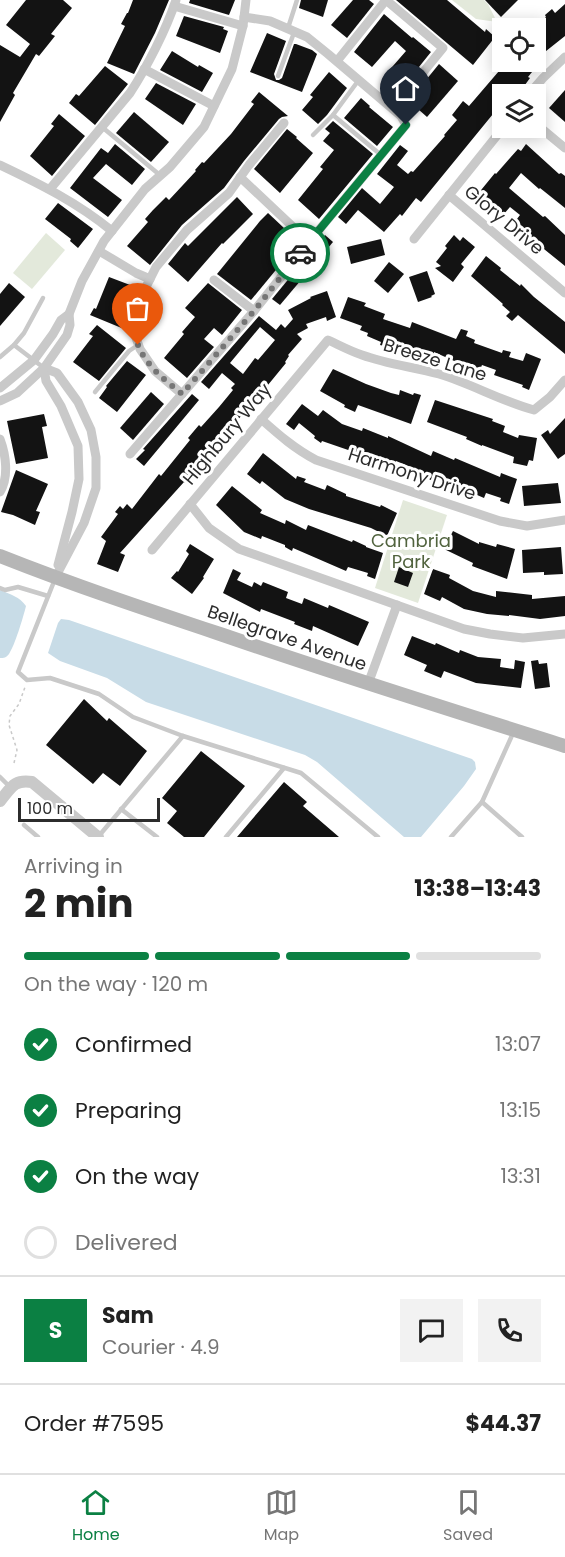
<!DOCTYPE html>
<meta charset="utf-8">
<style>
body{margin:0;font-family:Poppins,sans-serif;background:#f2f2f2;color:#222;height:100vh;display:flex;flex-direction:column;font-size:22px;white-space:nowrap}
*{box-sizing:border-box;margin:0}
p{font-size:20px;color:#767676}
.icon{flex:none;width:33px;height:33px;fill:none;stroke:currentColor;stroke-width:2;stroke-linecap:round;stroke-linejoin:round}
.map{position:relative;height:837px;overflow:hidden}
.sheet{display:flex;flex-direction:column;background:#fff;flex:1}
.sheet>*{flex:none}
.tools{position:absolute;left:492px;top:18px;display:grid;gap:12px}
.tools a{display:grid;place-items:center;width:54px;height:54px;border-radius:0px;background:#fff;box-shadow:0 3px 15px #0003;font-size:30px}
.scale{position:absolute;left:18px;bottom:15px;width:142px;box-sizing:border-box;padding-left:6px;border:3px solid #2c2c2c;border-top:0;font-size:16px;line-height:21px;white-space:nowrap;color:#2c2c2c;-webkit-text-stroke:4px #fff;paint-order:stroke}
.pin{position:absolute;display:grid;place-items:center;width:51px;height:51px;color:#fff;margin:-62px -26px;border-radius:50% 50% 50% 0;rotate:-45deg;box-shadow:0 0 6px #0007}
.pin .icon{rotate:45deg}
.courier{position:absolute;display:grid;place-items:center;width:60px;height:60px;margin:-30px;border:4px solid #0b8043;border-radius:50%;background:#fff;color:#222;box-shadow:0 2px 8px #0007}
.overview em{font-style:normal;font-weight:700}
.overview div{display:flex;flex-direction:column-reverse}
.overview{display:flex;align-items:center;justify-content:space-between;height:102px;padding:0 24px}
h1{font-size:39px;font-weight:700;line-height:45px}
.bar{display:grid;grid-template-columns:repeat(4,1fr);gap:9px 6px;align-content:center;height:72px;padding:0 24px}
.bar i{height:8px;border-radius:4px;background:#e0e0e0}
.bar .active{background:#0b8043}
.bar p{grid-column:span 4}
.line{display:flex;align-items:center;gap:15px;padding:0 24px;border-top:2px solid #e0e0e0}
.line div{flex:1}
.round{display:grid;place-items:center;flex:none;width:63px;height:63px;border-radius:0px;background:#f2f2f2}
ol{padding:0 24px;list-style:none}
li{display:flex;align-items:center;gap:18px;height:66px}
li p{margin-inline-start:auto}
li .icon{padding:6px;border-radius:50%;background:#0b8043;color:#fff;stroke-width:4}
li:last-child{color:#767676}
li i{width:33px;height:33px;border:3px solid #e0e0e0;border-radius:50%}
.tabs{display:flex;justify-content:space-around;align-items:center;height:84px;border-top:2px solid #e0e0e0;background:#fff;font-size:16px;color:#767676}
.tabs a{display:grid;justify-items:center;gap:3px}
.tabs .active{color:#0b8043}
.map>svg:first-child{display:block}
</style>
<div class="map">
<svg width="565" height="837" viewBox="0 0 565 837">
<rect width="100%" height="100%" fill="#fff"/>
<g fill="#e3e9db">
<path d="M452 0H484L488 4 497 22 476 19Z"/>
<path d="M46 233 65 250 32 289 13 273Z"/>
<path d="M403 500 447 515 418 603 375 588Z"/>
</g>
<g fill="#c8dce7">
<path d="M0 590C10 594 20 597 26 606 23 618 15 645 9 654 6 658 4 658 0 658Z"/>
<path d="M61 619 69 620 472 759 475 762 476 769 464 786 421 837H404L317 762 305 755 146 702 107 678 60 661 48 653 58 623Z"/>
</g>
<g fill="#131313" fill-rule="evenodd">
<path d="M26 0H63L72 8 51 34 55 36 39 56 36 54 13 93 15 95 0 122V45L20 57 30 44 6 25Z"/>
<path d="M133 0H169L155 33 134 74 107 63 125 26 121 24 127 13H128Z"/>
<path d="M190 0H235L229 15 189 3Z"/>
<path d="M301 0H328L323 17 299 8Z"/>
<path d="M353 0H369L374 4 347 38 331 25Z"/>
<path d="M396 0H447L485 32 486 29 495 37 473 65Z"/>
<path d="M485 0H518L501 17Z"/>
<path d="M565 4V36L536 59V26L546 17 545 15 552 9 555 13Z"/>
<path d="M384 14 412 38 413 37 431 52 402 88 386 74 406 51 395 41 372 67 354 52Z"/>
<path d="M184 16 224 27 223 29 228 31 220 53 176 36Z"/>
<path d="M267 33 286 41 274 74 276 80H279L282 78 294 44H296L312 50 317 54 302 92 250 72Z"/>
<path d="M172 51 198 67 199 65 213 73 202 92 160 70Z"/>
<path d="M504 62H540L528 77 530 78 522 89 519 87 513 94H502V103L421 202 416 198 402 216 400 214 384 232 358 210 346 224 338 217 362 188 380 204 394 187 377 174 400 145 408 151 397 165 408 174 411 171 413 172 445 136 444 135 457 120 452 115 463 101 469 106 499 71 498 70Z"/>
<path d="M439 64 458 81 427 117 409 101Z"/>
<path d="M105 66 128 84 95 125 69 103 76 94 79 96Z"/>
<path d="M329 72 347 88 327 115 318 124 302 110 313 97 310 95Z"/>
<path d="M156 83 196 104 183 125 145 99Z"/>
<path d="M565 90V122L549 108Z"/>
<path d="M259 92 288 116 282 117 279 119 244 161 224 188 182 225 150 265 127 246 148 222 145 219 153 210 166 197 169 200 196 171 195 170 202 162 204 163 231 134 254 104 251 102Z"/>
<path d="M361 98 370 106 369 107 393 127 377 146 344 118Z"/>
<path d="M134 112 169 142 151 162 116 133Z"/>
<path d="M59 114 85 136 52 176 30 156 54 126 51 124Z"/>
<path d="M333 121 373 154 319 219 298 200 323 169 320 167 334 150 323 141 330 133 325 129Z"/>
<path d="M287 129 297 137 296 138 313 153 280 193 254 169Z"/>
<path d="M115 144 145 169 132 185 106 164 93 178 122 200 108 217 70 188 101 148 108 153Z"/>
<path d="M526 144 559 174 561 173 565 176V208L540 188 539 189 521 173 509 188 543 217 545 216 565 235V266L513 224 520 215 510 207 503 215 477 195 495 173 496 174 518 149 521 151Z"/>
<path d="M237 197 253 214 223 244 222 243 188 282 168 264 185 243 188 246Z"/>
<path d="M58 203 93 229 78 248 70 241 71 239 45 219Z"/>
<path d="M268 213 299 242 251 300 217 274 260 221Z"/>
<path d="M325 235 333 242 280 305 272 299Z"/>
<path d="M454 235 460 241 463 237 475 247 461 264 464 267 453 282 435 268 441 266 436 262 447 248 445 246Z"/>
<path d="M381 239 385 255 351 264 347 247Z"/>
<path d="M486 256 501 268 500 270 520 286 521 284 534 297 565 322V354L518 315 512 321 506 316 510 312 502 305 503 304 471 276Z"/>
<path d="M389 262 404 274 388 293 374 281Z"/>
<path d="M427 271 435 294 431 296 432 297 418 302 409 277Z"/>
<path d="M109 277 138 288 124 329 90 315 94 308 96 309Z"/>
<path d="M9 283 25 297 0 326V294Z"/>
<path d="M208 283 242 310 222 335 214 328 204 339 214 347 187 378 164 358 184 334 182 332 195 317 185 308Z"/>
<path d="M327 291 336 317 327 321 326 317 306 324 308 328 297 334 302 339 288 355 289 356 285 362 286 363 249 408 250 409 245 415 243 414 225 434 224 433 199 463 186 483 184 482 120 553 125 555 118 572 97 564 106 541 101 537 118 514 115 512 120 506 123 509 127 504 132 509 159 474 161 476 190 440 188 438 199 425 201 427 219 407 233 390 231 388 235 384 222 373 209 389 201 382 259 316 276 330 281 324 285 328 293 319 288 310 311 298 310 297ZM260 327 275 340 258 360 255 358 243 374 230 363Z"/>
<path d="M348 297 366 303 364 306 385 314 383 319 410 328 412 322 456 339 461 329 468 331 466 336 475 340 474 343 502 353 503 350 511 352 509 357 523 361 526 353 541 359 529 390 522 387 523 385 494 375 496 370 482 365 479 372 434 352V354L422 349 421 354 390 343 388 347 380 345 381 342 367 336 368 333 360 330 362 326 340 318Z"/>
<path d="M97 325 126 348 99 381 73 362 93 336 89 334Z"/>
<path d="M127 361 146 375 117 412 99 398 107 387 106 386Z"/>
<path d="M333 369 366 384 391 393 399 395 400 390 413 395 414 393 421 395 411 424 358 405 355 412 344 407 345 405 320 391Z"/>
<path d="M151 392 164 404 133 440 120 428Z"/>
<path d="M192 394 199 400 144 466 136 459 145 450 143 449Z"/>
<path d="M435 400 493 419 492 421 505 426 503 432 518 438 519 435 537 438 533 461 529 460 527 466 513 463 514 457 482 445V446L466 439 467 437 427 422Z"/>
<path d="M302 404 318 416 323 410 342 424 362 431 363 428 388 438V436L431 456 433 451 454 460 455 458 500 477 501 473 517 479 509 504 500 501 501 498 486 493 484 498 461 488 460 491 453 489 454 486 434 478 433 481 418 474 417 477 408 473 411 467 396 461 395 465 387 461 384 465 354 452 322 441 321 443 314 438 315 436 299 423 294 430 286 424Z"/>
<path d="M44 414 47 426 42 427 48 458 16 464 7 421Z"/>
<path d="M565 418V454L558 459 541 435 548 430 550 434Z"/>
<path d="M263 453 296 479 297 476 306 479 304 482 325 490 327 485 346 494V496L380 507 381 505 397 513 387 536 371 528 309 509 285 499 262 481 260 484 247 474Z"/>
<path d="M16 470 48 484 36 511 40 512 35 525 13 515 1 512Z"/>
<path d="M558 483 561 503 524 506 522 486Z"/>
<path d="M232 486 262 510 260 513 285 524 286 520 306 530 308 525 352 542 353 540 366 546V547L383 553 375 579 367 576 368 573 348 567 346 571 293 548 292 551 285 547V545L262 536 261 539 244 532 216 505Z"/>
<path d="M453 531 479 544V542L496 547 497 544 515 549 507 579 472 566 473 563 444 549Z"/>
<path d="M190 544 214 559 203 577 204 578 192 594 171 578 177 571 178 572 189 554 186 551Z"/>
<path d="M561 547 563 574 544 575V572L523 573 522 550Z"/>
<path d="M399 567 413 573 408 587 394 582Z"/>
<path d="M233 569 241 573 237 580 252 587 254 582 261 586 263 582 288 592 286 598 302 604 304 598 328 608 329 605 369 622 358 646 313 626 312 631 294 624 295 622 261 609 260 612 223 593Z"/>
<path d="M433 569 450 575 449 578 473 591 496 597V591L532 595V599L565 596V616L540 619 509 615V616L487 614 464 609 442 597 440 601 424 594Z"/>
<path d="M412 636 435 645 436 643 459 653 460 650 478 657 501 659 500 667 514 669 515 660 525 662 521 688 476 683 444 671 441 678 424 671 427 665 404 655Z"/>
<path d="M538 660 539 664 547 663 550 687 535 689 531 661Z"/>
<path d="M84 699 107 721 109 718 147 751 120 786 103 773 93 784 46 745Z"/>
<path d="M201 751 245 786 204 837H184L167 823 177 811 162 798Z"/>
<path d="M284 782 307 802 303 806 339 837H237Z"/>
</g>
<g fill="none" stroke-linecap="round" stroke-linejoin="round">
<path stroke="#c9c9c9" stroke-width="1.5" stroke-dasharray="3 3" stroke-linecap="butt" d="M14 763 17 750 9 725 10 716 19 704 25 687"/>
<g stroke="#c9c9c9" stroke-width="4.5">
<path d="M288 28 297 0"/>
<path d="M278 76 295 30"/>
<path d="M358 81 333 115 381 155"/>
<path d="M102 127 161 176"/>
<path d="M313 135 333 115"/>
<path d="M14 345 24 333 43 298"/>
<path d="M0 357 14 345 44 368"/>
<path d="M95 392 129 351 138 345"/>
<path d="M55 579 18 672 27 680 50 678 99 694 133 717 183 736 301 773 378 837"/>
<path d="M0 588 5 590 18 587 48 596"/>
<path d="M0 777 9 786"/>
<path d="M482 802 514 731"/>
<path d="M121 809 157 837"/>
<path d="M24 825 38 837"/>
<path d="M98 837 183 736"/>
<path d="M226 837 284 768"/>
<path d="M451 837 482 802 522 837"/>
</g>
<g stroke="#c9c9c9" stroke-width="9">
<path d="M174 6 243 26"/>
<path d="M337 61 386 0 443 48 393 109"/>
<path d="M144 69 214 106"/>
<path d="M529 94 543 78 565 57"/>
<path d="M536 124 565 148"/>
<path d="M0 165C40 184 78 203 112 231"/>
<path d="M240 177 309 242"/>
<path d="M50 189 130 93C147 67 166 30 176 0"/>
<path d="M449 195 565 293"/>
<path d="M414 239 503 128"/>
<path d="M99 251 136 273 150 279"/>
<path d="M214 280 254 311"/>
<path d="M44 368 57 373 78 402 91 430 96 457V488L84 523 55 578"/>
<path d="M44 368 46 381 61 406 78 446 79 479 72 512 58 565"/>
<path d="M0 388 34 360 53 334 61 320 69 314 82 281 104 241 145 189 170 167 204 127 232 69 243 26 246 0"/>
<path d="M182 394 155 371 140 349 135 335V317L143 293 156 267 187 230 229 193 249 165 284 123"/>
<path d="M0 401 17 393 44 368 67 335 70 325 69 314"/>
<path d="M261 419C279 435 295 449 316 460L500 521 527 526 565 520"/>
<path d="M0 439C6 455 9 477 0 492"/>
<path d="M130 454 254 311 309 242 406 125 401 116 328 54 307 37 270 21 244 17"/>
<path d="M190 504 209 528 239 549 464 629 490 634 523 638 565 634"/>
<path d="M152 550 328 340C339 345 350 351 362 355 387 364 413 367 439 374 472 384 501 401 534 410L550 397 565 380"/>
<path d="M368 684 397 605"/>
</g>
<path stroke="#c9c9c9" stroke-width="12" d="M0 801C11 788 14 779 32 782L98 837"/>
<path stroke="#b6b6b6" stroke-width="14" d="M0 556C73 585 148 610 223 635 336 674 451 710 565 746"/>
</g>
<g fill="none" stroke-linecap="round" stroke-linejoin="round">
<path stroke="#767676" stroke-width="6" stroke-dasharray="0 10.8" d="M138 345C147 367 165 380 182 394L254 311 300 253"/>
<path stroke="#0b8043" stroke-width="8" d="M300 253 406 125"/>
</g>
<g text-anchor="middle" stroke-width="6" stroke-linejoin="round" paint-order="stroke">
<g font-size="18" fill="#2c2c2c" stroke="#fff">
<text transform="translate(504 220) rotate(40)" y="6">Glory Drive</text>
<text transform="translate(435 360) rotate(17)" y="6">Breeze Lane</text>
<text transform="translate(227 434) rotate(-50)" y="6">Highbury Way</text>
<text transform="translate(412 474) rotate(18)" y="6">Harmony Drive</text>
<text transform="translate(287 638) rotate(19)" y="6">Bellegrave Avenue</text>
</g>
<g font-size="18" fill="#51633e" stroke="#fff">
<text x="411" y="547">Cambria<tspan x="411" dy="21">Park</tspan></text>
</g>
</g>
</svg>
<div class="tools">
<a><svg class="icon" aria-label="locate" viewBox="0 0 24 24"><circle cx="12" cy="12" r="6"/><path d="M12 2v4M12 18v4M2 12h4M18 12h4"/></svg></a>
<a><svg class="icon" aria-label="layers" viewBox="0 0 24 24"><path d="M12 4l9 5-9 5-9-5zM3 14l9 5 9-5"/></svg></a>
</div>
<div class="scale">100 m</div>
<div class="pin" style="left:138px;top:345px;background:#ea580c"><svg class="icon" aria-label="bag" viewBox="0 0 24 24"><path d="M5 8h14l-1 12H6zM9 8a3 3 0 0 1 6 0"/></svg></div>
<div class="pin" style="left:406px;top:125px;background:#1f2937"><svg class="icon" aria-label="home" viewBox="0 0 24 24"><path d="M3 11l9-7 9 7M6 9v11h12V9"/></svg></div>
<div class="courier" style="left:300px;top:253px"><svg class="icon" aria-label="car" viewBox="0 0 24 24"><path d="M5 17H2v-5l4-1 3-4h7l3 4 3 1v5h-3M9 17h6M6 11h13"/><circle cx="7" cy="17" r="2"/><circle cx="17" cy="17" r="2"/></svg></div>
</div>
<section class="sheet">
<div class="overview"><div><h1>2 min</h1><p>Arriving in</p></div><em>13:38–13:43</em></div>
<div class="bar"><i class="active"></i><i class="active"></i><i class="active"></i><i></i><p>On the way · 120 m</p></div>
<ol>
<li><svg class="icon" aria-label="check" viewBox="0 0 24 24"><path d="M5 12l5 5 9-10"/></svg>Confirmed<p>13:07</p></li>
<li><svg class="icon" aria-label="check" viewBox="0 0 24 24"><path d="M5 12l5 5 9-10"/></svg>Preparing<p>13:15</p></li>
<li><svg class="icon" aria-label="check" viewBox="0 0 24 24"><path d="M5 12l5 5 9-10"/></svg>On the way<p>13:31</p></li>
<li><i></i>Delivered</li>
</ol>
<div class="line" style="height:108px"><b class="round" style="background:#0b8043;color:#fff">S</b><div><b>Sam</b><p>Courier · 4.9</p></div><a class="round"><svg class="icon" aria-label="chat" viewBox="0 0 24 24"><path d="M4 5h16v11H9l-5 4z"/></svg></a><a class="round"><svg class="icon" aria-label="phone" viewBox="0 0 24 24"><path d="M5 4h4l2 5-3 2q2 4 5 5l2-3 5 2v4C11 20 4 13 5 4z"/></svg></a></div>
<div class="line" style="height:78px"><div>Order #7595</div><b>$44.37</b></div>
</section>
<nav class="tabs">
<a class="active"><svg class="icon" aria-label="home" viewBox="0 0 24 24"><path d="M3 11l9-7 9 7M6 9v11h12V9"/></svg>Home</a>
<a><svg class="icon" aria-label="map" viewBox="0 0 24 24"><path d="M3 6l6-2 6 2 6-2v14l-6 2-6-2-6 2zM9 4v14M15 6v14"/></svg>Map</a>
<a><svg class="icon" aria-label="saved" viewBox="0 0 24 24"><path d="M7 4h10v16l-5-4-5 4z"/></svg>Saved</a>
</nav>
